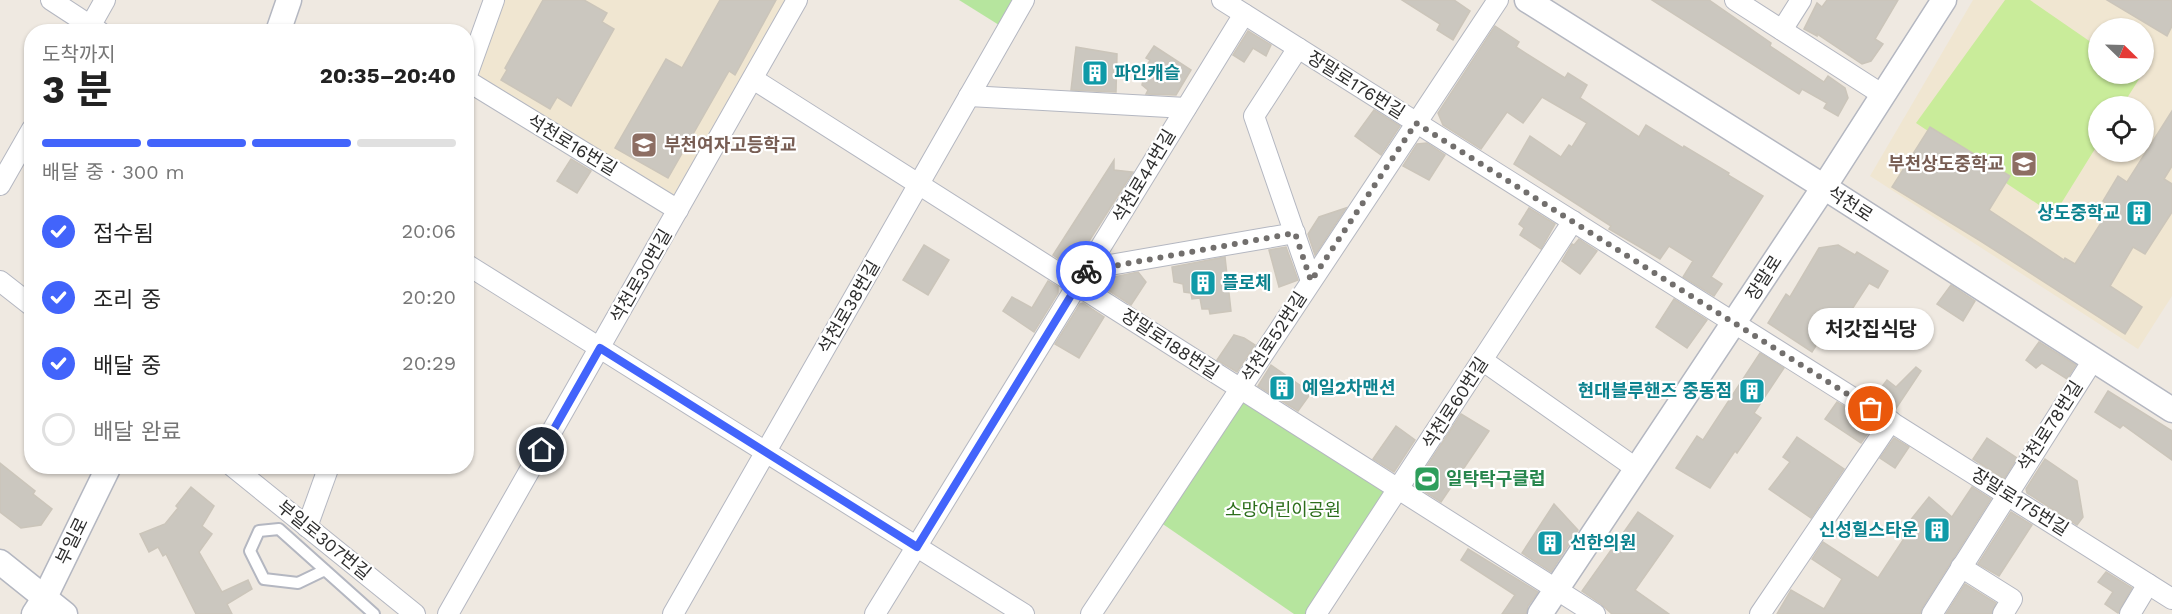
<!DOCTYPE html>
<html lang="ko">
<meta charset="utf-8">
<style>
body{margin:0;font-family:"Work Sans","Noto Sans KR",sans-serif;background:#f6f6f6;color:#222;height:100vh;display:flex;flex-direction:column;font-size:22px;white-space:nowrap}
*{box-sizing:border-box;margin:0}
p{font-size:20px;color:#767676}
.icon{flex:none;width:33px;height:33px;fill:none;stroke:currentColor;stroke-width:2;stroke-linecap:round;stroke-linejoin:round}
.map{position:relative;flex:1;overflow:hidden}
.details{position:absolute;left:24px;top:24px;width:450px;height:450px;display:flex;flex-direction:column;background:#fff;border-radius:24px;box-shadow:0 2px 4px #0004}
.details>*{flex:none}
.needle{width:39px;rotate:113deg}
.controls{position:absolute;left:2088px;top:18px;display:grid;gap:12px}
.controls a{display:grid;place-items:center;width:66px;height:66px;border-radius:50%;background:#fff;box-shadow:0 2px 4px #0004;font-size:30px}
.pin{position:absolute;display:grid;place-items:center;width:51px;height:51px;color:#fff;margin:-26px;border:3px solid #fff;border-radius:50%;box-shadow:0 2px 6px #0007}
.courier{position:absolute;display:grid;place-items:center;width:60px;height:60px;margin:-30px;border:4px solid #4264fb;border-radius:50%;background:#fff;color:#222;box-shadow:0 2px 8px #0007}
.bubble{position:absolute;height:42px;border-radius:21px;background:#fff;box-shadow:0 2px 4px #0004;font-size:20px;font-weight:700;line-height:42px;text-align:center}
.summary em{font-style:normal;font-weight:700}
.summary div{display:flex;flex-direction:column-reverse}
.summary{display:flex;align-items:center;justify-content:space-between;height:102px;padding:0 18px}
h1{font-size:39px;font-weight:700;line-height:45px}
.bar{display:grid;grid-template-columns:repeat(4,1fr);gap:9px 6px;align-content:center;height:72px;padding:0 18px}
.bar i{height:8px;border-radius:4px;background:#e0e0e0}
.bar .selected{background:#4264fb}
.bar p{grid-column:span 4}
ol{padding:0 18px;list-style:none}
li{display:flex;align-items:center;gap:18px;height:66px}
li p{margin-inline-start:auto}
li .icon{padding:6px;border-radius:50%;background:#4264fb;color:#fff;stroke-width:4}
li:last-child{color:#767676}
li i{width:33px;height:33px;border:3px solid #e0e0e0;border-radius:50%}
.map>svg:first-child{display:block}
</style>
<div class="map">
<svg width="2172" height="614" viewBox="0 0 2172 614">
<rect width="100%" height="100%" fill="#efe9e1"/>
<g fill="#f0e6d1" fill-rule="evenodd">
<path d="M494 0H798L678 210 467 80Z"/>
<path d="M1973 0H2172V296L2138 349 1870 176ZM2098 28H2144V74H2098ZM2098 106H2144V152H2098Z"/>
</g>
<g fill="#b6e59e">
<path d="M959 0H1024L1007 30Z"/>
<path d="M1239 390 1399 488 1316 614H1294L1154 518Z"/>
</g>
<path fill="#c9ec9a" d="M2005 0H2030L2098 47V74H2137L2141 76 2122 106H2098V144L2054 215 1916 123Z"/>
<g fill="#cbc7bf" stroke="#cbc5ba" stroke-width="1.5">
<path d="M543 0H584L607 13 602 22 614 29 571 106 557 97 550 109 501 80 507 70 505 68Z"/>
<path d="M720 0H776L735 75 729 71 668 178 615 148 666 59 682 68Z"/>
<path d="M1402 0H1454L1470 11 1453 40 1437 30 1440 24Z"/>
<path d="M1652 0H1709L1771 43 1770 46 1824 82 1828 76 1845 88 1848 98 1838 116 1824 108 1827 103 1802 89 1799 94Z"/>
<path d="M1827 0H1898L1875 39 1883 44 1871 61 1862 64 1817 34V36L1804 29 1817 3 1822 7Z"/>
<path d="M2107 0H2172V26L2167 36Z"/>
<path d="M1495 26 1519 42 1516 47 1565 78 1568 73 1587 85 1580 98 1639 137 1646 125 1683 148 1684 146 1729 173 1728 175 1763 196 1711 277 1722 284 1714 296 1683 277 1693 261 1669 246 1660 259 1609 229 1611 226 1514 164 1530 136 1561 157 1569 145 1572 147 1587 123 1542 97 1523 123 1507 112 1481 149 1443 125 1438 113Z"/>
<path d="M1248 31 1271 45 1266 56 1253 48 1244 62 1233 55Z"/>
<path d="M1154 46 1191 70 1176 95 1146 94 1148 90 1142 85 1145 70 1150 60 1146 58Z"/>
<path d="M1076 47 1117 54 1116 92 1071 90Z"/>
<path d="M1374 110 1400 126 1381 155 1355 136Z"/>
<path d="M2172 111V166L2164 179 2172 184V212L2145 254 2133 247 2110 286 2142 307 2125 334 1979 240 1892 187 1930 127 2010 176 1989 210 2064 260 2065 258 2075 264 2111 207 2103 201 2118 176 2127 182Z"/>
<path d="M1427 143 1445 155 1429 180 1403 166 1417 144Z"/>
<path d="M571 159 591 171 577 193 557 181Z"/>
<path d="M1114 160V170L1133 172 1072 268 1053 255Z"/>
<path d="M1346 208 1315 255 1308 234 1319 217Z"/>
<path d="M1529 208 1555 224 1541 249 1520 235 1524 228 1519 224Z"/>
<path d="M1579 239 1597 251 1580 274 1562 261 1572 244 1574 245Z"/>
<path d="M924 245 949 260 928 295 903 280Z"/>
<path d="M1838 245 1855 255 1857 252 1888 271 1878 288 1869 283 1847 317 1838 311 1812 352 1768 323 1786 294 1790 297 1819 248Z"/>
<path d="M1286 247 1298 280 1279 287 1269 250Z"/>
<path d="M1225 257 1231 311 1210 314 1209 309H1202L1200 298 1192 299 1191 293 1184 292 1183 284 1174 282 1172 267Z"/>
<path d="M1138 272 1146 282 1131 305 1094 281Z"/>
<path d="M1048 281 1058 287V293L1034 332 1003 311 1012 297 1032 308Z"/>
<path d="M1951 285 1975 301 1963 321 1937 304Z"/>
<path d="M1674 299 1707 320 1687 348 1656 327Z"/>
<path d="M1083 303 1104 317 1079 358 1055 344 1080 304Z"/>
<path d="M1234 335 1244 338 1255 345 1237 372 1217 360Z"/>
<path d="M2039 342 2076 365 2067 379 2042 363 2036 368 2026 360Z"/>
<path d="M1760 353 1784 368 1754 413 1761 418 1737 453 1735 451 1710 488 1676 468 1697 436 1703 440Z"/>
<path d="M1271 365 1311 393 1298 411 1258 386Z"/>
<path d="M1916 367 1921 371 1895 410 1874 397 1887 380 1896 387Z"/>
<path d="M2108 391 2172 431V460L2123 425 2120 428 2095 412Z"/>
<path d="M1837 402 1874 425 1861 443 1825 419Z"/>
<path d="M1461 414 1489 431 1441 502 1419 488 1417 481Z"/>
<path d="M1396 426 1415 440 1394 472 1373 459Z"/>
<path d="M1797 437 1844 469 1811 518 1769 489 1790 462 1783 457Z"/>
<path d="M1894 438 1909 447 1895 468 1880 458Z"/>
<path d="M1987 438 2017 458 2004 479 1973 459Z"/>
<path d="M2045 459 2077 481 2083 517 2077 525 2027 493 2026 489Z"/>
<path d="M0 463 35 491 33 494 52 509 41 525 21 528 0 512Z"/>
<path d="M191 487 214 506 202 526 212 534 199 552 222 592 248 580 252 589 227 604 232 614H196L166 554 163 556 158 547 149 552 140 534 165 524 178 508 176 506Z"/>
<path d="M1972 487 1991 499 1922 608 1920 614H1777L1791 590 1824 609 1842 579 1812 559 1823 542 1878 578 1909 531 1905 527 1929 497 1952 517Z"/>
<path d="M1554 504 1578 530 1551 572 1522 553Z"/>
<path d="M1638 512 1673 536 1635 590 1669 614H1612L1601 604 1582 591Z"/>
<path d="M2011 512 2032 525 1999 576 1978 564Z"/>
<path d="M1468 549 1538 592 1528 606 1526 614H1502L1515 595 1461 560Z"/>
<path d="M2106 572 2132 588 2118 613 2105 604 2113 592 2098 582Z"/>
<path d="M1965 584 1996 603 1991 614H1946Z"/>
</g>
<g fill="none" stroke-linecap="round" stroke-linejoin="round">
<defs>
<path id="service" d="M325 570 298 583 264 579 250 551 259 531 279 529 374 614"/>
<g id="minor">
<path d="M51 0 100 32"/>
<path d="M1222 0 2172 599"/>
<path d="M1735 0 1883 95"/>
<path d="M1782 30 1801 0"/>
<path d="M87 32 105 0"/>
<path d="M1298 48 1254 116 1311 281"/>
<path d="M466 78 494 0"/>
<path d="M753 79 1595 614"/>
<path d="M466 80 678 210"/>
<path d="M969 96 1186 108"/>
<path d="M0 185 32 129"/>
<path d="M466 264 1024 614"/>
<path d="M1087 269 1295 233"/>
<path d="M0 281 32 306"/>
<path d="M1482 360 1637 469"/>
<path d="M232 466 415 614"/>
<path d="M307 527 329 466"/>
<path d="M1961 567 2012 599 2003 614"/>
<path d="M448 614 797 0"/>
<path d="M673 614 1024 0"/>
<path d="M875 614 1244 14"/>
<path d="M1091 614 1498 0"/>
<path d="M1316 614 1573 221"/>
<path d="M1760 614 1891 421"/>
<path d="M1932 614 2093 360"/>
<path d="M2130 614 2148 584"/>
</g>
<g id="tertiary">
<path d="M1527 0 1824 187 2172 410"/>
<path d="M278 32 289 0"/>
<path d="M0 562 65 614"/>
<path d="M34 614 45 597 109 466"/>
<path d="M1540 614 1824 187 1944 0"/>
</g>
</defs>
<use href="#service" stroke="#b4b7c1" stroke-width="14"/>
<use href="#minor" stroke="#b4b7c1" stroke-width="22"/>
<use href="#tertiary" stroke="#b4b7c1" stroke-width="27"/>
<use href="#service" stroke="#fff" stroke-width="10"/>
<use href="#minor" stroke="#fff" stroke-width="20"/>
<use href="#tertiary" stroke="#fff" stroke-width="24"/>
</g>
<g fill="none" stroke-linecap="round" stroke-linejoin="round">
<path stroke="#726f6d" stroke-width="6" stroke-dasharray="0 10.8" d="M1086 271 1295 233 1311 281 1416 123 1871 409"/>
<path stroke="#4264fb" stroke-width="8" d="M542 450 600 348 917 547 1086 271"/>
</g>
<defs>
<symbol id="building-square" viewBox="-11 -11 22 22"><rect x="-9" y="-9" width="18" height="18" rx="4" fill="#0f9aa8" stroke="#fff"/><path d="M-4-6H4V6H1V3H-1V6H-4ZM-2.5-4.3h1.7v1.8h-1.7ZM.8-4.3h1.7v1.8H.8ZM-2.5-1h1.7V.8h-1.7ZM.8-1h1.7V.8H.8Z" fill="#fff"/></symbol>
<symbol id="school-square" viewBox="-11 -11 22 22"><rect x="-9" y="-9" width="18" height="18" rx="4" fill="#8d6e63" stroke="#fff"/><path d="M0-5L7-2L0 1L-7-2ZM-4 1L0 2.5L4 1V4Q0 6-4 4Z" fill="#fff"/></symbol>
<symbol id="stadium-square" viewBox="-11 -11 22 22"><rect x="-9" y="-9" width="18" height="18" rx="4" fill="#2e9e5b" stroke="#fff"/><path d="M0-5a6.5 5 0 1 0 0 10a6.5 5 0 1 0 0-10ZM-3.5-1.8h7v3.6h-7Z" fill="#fff"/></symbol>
</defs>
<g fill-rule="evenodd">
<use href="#building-square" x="1080" y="58" width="30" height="30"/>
<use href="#school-square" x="629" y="130" width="30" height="30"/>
<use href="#school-square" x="2009" y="149" width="30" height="30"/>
<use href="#building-square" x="2124" y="198" width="30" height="30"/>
<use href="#building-square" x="1188" y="268" width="30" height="30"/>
<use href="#building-square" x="1267" y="373" width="30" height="30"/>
<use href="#building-square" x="1737" y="376" width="30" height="30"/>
<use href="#stadium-square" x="1412" y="464" width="30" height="30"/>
<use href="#building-square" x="1922" y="515" width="30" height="30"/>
<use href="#building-square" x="1535" y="528" width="30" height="30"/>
</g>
<g text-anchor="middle" stroke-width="4.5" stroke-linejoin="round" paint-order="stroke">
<g font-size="18" font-weight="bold" fill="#0d838f" stroke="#fff" text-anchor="start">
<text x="1114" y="79">파인캐슬</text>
<text x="2120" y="219" text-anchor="end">상도중학교</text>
<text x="1222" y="289">플로체</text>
<text x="1302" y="394">예일2차맨션</text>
<text x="1732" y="397" text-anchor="end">현대블루핸즈 중동점</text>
<text x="1918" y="536" text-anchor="end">신성힐스타운</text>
<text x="1570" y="549">선한의원</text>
</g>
<g font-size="18" fill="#2e2e2e" stroke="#fff">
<text transform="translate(1356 85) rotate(32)" y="6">장말로176번길</text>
<text transform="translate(572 145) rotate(31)" y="6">석천로16번길</text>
<text transform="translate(1144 176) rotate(-59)" y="6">석천로44번길</text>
<text transform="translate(1850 204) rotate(33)" y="6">석천로</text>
<text transform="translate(641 276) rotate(-60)" y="6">석천로30번길</text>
<text transform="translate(1764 278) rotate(-57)" y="6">장말로</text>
<text transform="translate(849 307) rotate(-60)" y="6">석천로38번길</text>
<text transform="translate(1274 337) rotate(-57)" y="6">석천로52번길</text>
<text transform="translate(1170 344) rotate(33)" y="6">장말로188번길</text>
<text transform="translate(1455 403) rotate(-57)" y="6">석천로60번길</text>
<text transform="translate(2050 426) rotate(-57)" y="6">석천로78번길</text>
<text transform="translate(2020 502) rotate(32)" y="6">장말로175번길</text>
<text transform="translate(324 540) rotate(39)" y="6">부일로307번길</text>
<text transform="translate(72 541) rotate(-64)" y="6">부일로</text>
</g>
<g font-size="18" font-weight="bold" fill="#785e54" stroke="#fff" text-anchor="start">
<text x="664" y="151">부천여자고등학교</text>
<text x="2004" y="170" text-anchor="end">부천상도중학교</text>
</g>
<g font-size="18" font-weight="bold" fill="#27864d" stroke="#fff" text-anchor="start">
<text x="1446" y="485">일탁탁구클럽</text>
</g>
<g font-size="18" fill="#2c6e1b" stroke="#fff">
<text x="1283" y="516">소망어린이공원</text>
</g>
</g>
</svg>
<div class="controls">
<a><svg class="needle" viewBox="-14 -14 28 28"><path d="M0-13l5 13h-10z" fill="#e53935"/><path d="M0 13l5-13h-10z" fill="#767676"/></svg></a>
<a><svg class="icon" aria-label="locate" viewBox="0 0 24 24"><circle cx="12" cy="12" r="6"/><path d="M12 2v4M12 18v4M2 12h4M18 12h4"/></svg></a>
</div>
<div class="pin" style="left:1871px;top:409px;background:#ea580c"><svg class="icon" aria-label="bag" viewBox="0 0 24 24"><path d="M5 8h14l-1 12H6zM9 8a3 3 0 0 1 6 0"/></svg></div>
<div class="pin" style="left:542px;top:450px;background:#1f2937"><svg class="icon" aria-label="home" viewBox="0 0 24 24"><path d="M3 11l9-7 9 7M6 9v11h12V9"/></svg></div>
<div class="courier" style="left:1086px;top:271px"><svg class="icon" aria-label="bike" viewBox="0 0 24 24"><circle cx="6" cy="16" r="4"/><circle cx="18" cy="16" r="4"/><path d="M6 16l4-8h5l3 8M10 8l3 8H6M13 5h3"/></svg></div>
<div class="bubble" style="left:1808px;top:308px;width:126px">처갓집식당</div>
<section class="details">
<div class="summary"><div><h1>3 분</h1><p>도착까지</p></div><em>20:35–20:40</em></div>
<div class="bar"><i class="selected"></i><i class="selected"></i><i class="selected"></i><i></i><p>배달 중 · 300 m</p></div>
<ol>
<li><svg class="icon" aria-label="check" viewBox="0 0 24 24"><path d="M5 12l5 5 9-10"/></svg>접수됨<p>20:06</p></li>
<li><svg class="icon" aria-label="check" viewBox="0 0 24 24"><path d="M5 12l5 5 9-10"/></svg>조리 중<p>20:20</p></li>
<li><svg class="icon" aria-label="check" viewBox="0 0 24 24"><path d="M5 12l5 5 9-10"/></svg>배달 중<p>20:29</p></li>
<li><i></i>배달 완료</li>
</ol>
</section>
</div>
